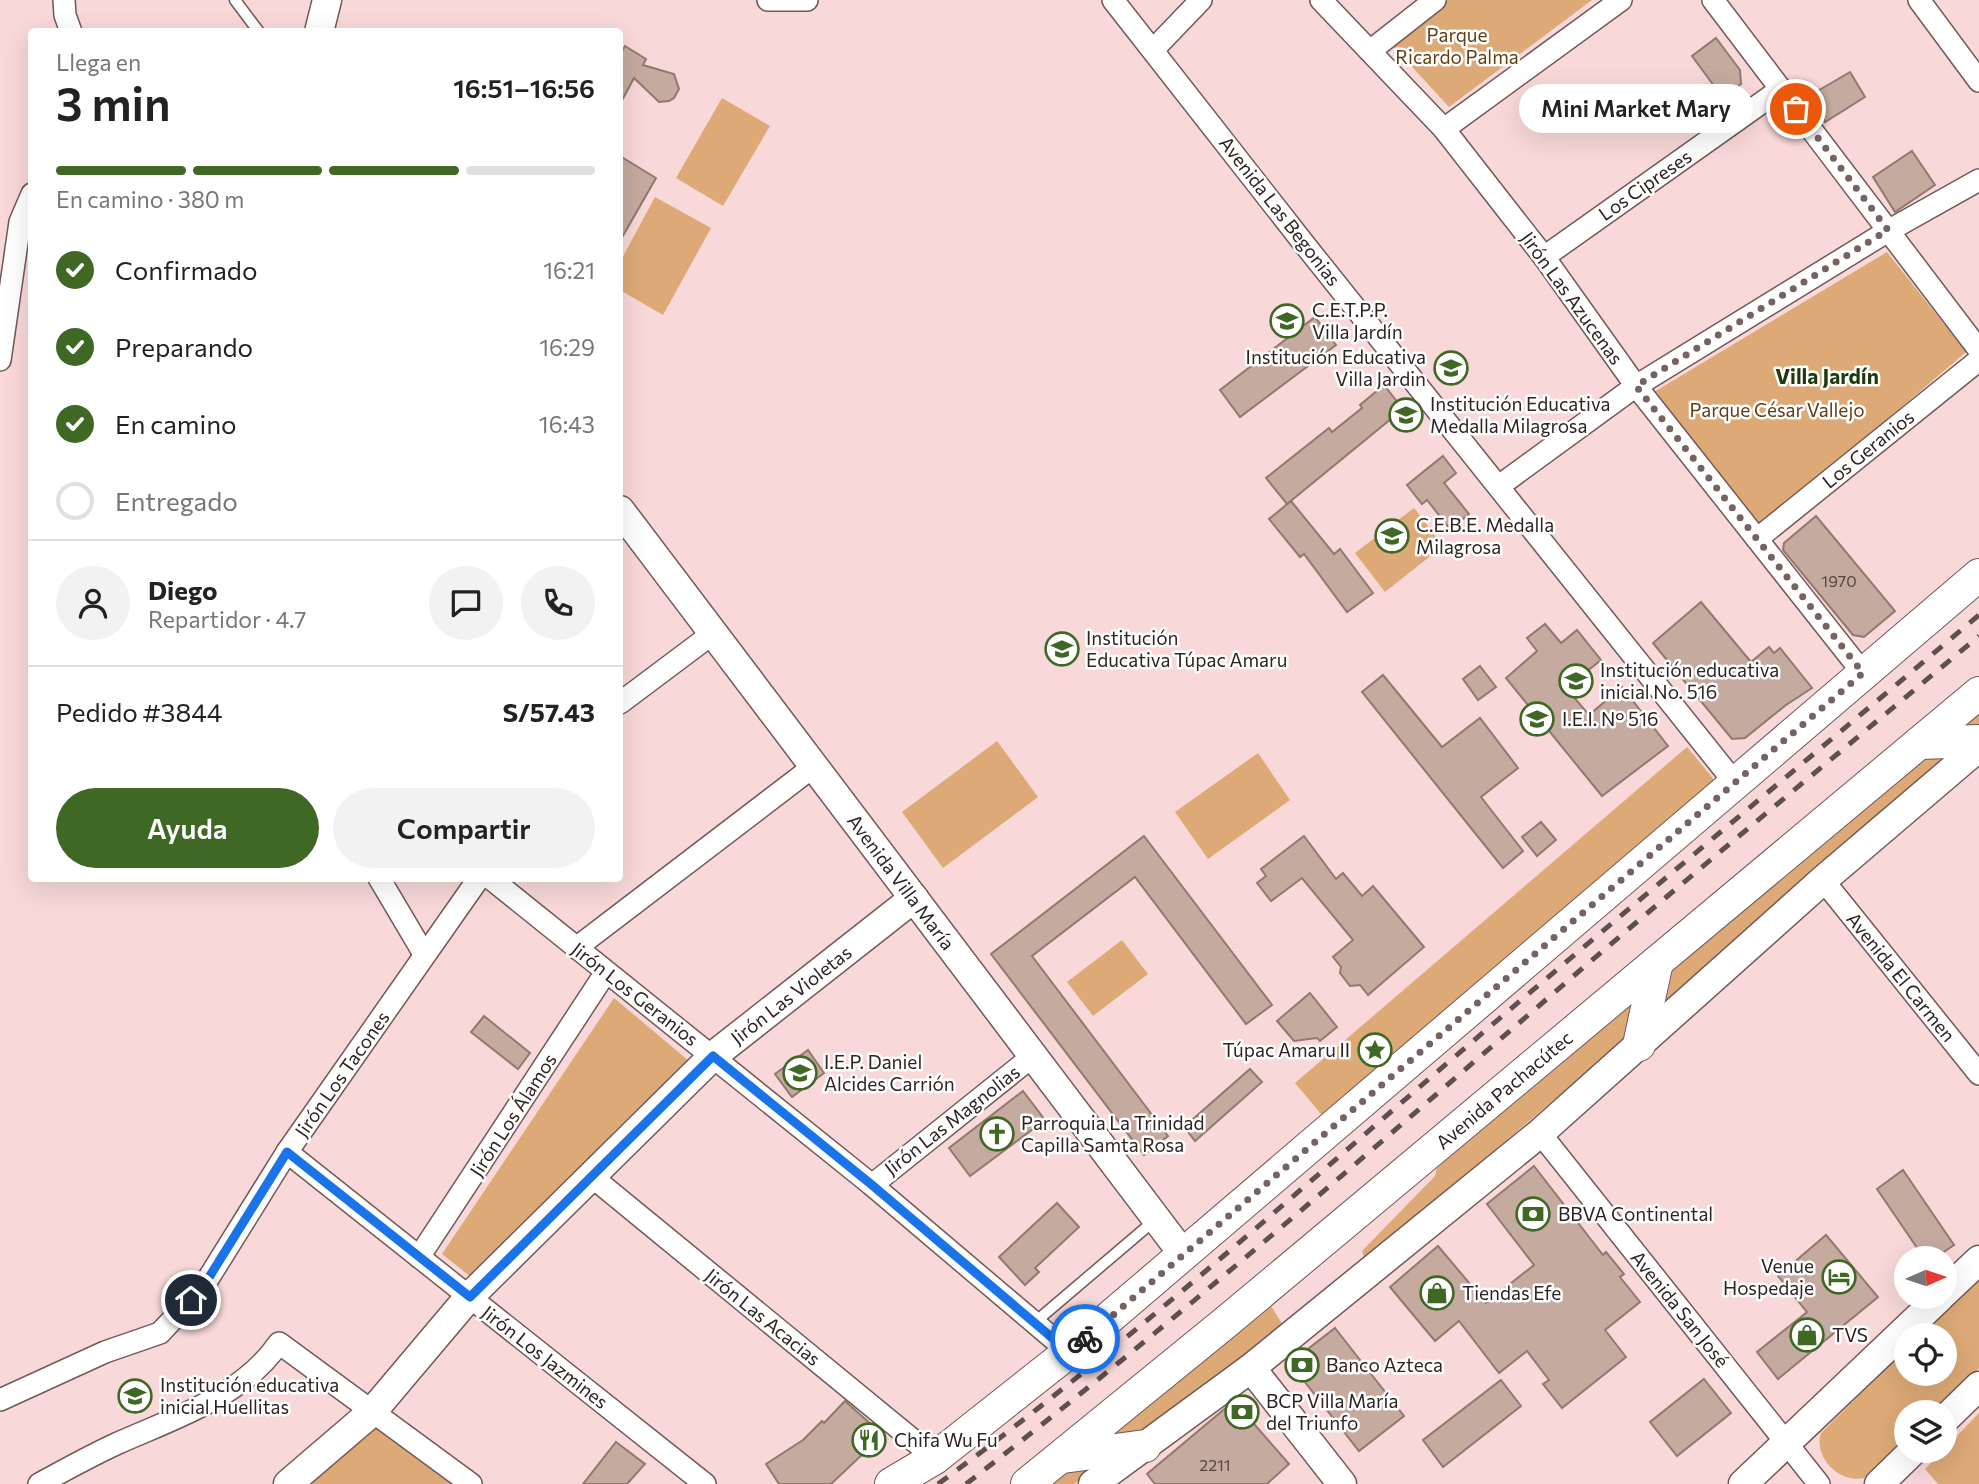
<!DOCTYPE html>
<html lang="es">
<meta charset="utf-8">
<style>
body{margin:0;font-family:Commissioner,sans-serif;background:#f2f2f2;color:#222;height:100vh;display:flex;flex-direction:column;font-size:26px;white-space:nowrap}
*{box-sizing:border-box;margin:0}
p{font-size:23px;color:#767676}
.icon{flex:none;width:38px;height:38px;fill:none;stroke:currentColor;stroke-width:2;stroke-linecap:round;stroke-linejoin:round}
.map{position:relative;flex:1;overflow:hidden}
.drawer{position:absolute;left:28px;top:28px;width:595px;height:854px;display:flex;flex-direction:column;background:#fff;border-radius:7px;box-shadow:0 7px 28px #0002}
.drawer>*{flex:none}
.needle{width:46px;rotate:87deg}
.tools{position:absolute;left:1894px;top:1246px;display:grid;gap:14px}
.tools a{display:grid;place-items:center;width:63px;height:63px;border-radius:50%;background:#fff;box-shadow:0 7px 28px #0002;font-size:35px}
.pin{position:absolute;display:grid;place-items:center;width:60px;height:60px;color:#fff;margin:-30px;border:4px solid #fff;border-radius:50%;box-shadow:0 2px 7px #0007}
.courier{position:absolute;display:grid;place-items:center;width:70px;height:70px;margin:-35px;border:5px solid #1a73e8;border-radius:50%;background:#fff;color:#222;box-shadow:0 2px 9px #0007}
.bubble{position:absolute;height:49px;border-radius:24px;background:#fff;box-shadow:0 7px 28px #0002;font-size:23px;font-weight:600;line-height:49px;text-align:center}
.headline em{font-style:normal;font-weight:600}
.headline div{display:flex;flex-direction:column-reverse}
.headline{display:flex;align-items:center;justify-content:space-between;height:119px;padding:0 28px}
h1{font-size:46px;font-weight:600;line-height:52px}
.bar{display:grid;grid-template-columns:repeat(4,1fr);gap:10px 7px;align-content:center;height:84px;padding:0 28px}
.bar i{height:9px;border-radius:5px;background:#e0e0e0}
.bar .selected{background:#3f6825}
.bar p{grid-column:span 4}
.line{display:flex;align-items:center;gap:18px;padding:0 28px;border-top:2px solid #e0e0e0}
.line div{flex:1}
.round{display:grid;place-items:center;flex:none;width:74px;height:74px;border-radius:37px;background:#f2f2f2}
ol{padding:0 28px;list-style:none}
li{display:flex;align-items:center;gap:21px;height:77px}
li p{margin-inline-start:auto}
li .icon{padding:7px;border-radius:50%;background:#3f6825;color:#fff;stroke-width:4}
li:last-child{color:#767676}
li i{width:38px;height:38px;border:4px solid #e0e0e0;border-radius:50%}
.primary-button{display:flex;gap:14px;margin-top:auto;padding:14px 28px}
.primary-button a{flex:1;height:80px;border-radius:42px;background:#3f6825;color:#fff;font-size:28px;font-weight:600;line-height:80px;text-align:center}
.primary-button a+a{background:#f2f2f2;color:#222}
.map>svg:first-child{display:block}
</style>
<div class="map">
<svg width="1979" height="1484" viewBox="0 0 1979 1484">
<rect width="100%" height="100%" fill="#f8d8d8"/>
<g fill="#da7">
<path d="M1444 0H1592L1449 107 1389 42Z"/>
<path d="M722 98 770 126 723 206 676 178Z"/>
<path d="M655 197 711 228 663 315 620 290V262Z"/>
<path d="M1887 252 1966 352 1762 526 1654 392Z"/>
<path d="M1414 508 1443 546 1385 592 1355 553Z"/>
<path d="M1979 706V737L1365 1261 1362 1251 1435 1176 1438 1162Z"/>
<path d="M997 741 1038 797 943 868 902 812Z"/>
<path d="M1687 747 1721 788 1326 1120 1295 1083Z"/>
<path d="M1258 753 1290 800 1208 859 1175 812Z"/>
<path d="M1122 940 1148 974 1093 1016 1067 982Z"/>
<path d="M614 998 695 1066 471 1277 442 1254Z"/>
<path d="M1979 1277V1368L1936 1412H1906V1443C1894 1454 1879 1472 1864 1478 1839 1484 1813 1456 1821 1433L1906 1349V1374H1944V1335H1920Z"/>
<path d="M1271 1306 1284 1327 1074 1484H1041Z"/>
<path d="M1979 1413V1484H1938L1925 1469Z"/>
<path d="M375 1426 456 1484H306Z"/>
</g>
<g fill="#c5aa9f" stroke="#92796f" stroke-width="2">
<path d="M1716 38 1740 70 1741 84 1723 98 1692 56Z"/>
<path d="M625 46 646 59 643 65 674 74 679 89 674 98 669 101 659 102 634 78 620 104V55Z"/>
<path d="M1850 72 1865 97 1825 122 1809 96Z"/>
<path d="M1912 151 1935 185 1895 212 1873 177Z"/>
<path d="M620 156 656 178 620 241Z"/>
<path d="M1315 317 1336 345 1240 417 1220 390Z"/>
<path d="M1384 385 1403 409 1287 504 1266 478 1329 428 1332 432 1362 408 1360 405Z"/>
<path d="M1443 456 1456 473 1444 483 1469 514 1450 529 1427 500 1422 504 1407 485Z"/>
<path d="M1291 501 1334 554 1340 549 1373 593 1347 612 1304 554 1300 557 1269 519Z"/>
<path d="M1816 516 1895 611 1864 637 1853 635 1783 550 1784 543Z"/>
<path d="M1701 602 1751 662 1769 647 1774 653 1780 648 1812 688 1786 705 1745 738 1732 739 1653 643Z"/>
<path d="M1545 624 1561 643 1577 630 1601 660 1566 688 1589 715 1622 687 1668 746 1602 796 1506 678 1537 651 1527 638Z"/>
<path d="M1480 666 1496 687 1478 700 1463 679Z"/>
<path d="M1383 675 1442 747 1480 718 1518 768 1481 797 1523 851 1503 868 1362 692Z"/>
<path d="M1541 822 1556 840 1537 856 1522 837Z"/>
<path d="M1144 836 1272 1005 1246 1024 1135 877 1032 956 1168 1136 1144 1155 991 954Z"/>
<path d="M1304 836 1336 879 1343 873 1362 896 1373 886 1424 947 1368 995 1360 985 1350 986 1340 973 1341 967 1333 957 1353 940 1302 878 1271 901 1257 883 1266 876 1261 869Z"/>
<path d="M1310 993 1337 1027 1320 1041 1317 1038 1294 1041 1277 1021Z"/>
<path d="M484 1016 530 1053 518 1069 471 1032Z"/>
<path d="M808 1050 824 1073 792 1097 775 1074Z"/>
<path d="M1250 1069 1262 1082 1195 1141 1184 1127Z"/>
<path d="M1023 1091 1045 1120 970 1176 949 1148Z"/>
<path d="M1534 1166 1603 1255 1606 1252 1624 1274 1620 1277 1640 1302 1605 1330 1626 1357 1562 1408 1543 1384 1549 1380 1527 1351 1499 1373 1459 1321 1435 1341 1390 1287 1438 1246 1486 1303 1534 1265 1487 1204Z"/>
<path d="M1903 1170 1954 1245 1935 1258H1924L1877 1189Z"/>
<path d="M1057 1203 1079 1227 1035 1268 1039 1272 1025 1285 999 1257Z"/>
<path d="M1826 1235 1878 1297 1778 1379 1757 1352 1807 1312 1778 1276Z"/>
<path d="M1335 1328 1404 1416 1359 1451 1290 1363Z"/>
<path d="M1704 1379 1731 1413 1677 1456 1650 1422Z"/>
<path d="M1501 1380 1521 1406 1443 1467 1423 1440Z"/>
<path d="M845 1401 883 1435 831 1484H779L766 1464 803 1440 822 1421 824 1423Z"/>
<path d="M1234 1401 1289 1464 1267 1484H1155L1147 1474Z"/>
<path d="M616 1442 645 1464 627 1484H583Z"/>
</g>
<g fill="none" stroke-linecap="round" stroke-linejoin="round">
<defs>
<g id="lane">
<path d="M235 0 259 32"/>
<path d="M1034 1323 1155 1220"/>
</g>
<g id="street">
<path d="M64 0 65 15 71 32"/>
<path d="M768 0H807"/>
<path d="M1113 0 1305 245 1735 783"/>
<path d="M1321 0 1444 129 1544 257 1636 386 1863 673"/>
<path d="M1713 0 1979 350"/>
<path d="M1919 0 1979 81"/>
<path d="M1153 50 1201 0"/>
<path d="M1370 51 1435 0"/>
<path d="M1444 129 1621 0"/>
<path d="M1544 257 1781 89"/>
<path d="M0 360 20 222 32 194"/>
<path d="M1499 486 1636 386 1888 231 1979 180"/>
<path d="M1757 539 1979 360"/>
<path d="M620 703 712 634"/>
<path d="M379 878 424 954"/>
<path d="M490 878 872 1185 1069 1352"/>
<path d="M1823 880 1979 1074"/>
<path d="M576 948 813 767"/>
<path d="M1540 1133 1819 1484"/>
<path d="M287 1152 705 1484"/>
<path d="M591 1176 935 1458"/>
<path d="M872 1185 1033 1056"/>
<path d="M419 1257 606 972"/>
<path d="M0 1400 105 1352 160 1333 203 1287 287 1152 479 878"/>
<path d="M39 1484C65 1470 90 1456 116 1444 174 1418 242 1397 279 1343L471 1484"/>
</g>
<g id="secondary">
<path d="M319 32 327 0"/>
<path d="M620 510 1183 1254"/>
<path d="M1944 1293 1979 1260"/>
<path d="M1251 1368 1342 1484"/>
<path d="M1944 1420 1979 1386"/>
<path d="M288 1484 372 1412 469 1297 713 1056 914 898"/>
<path d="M1093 1484 1251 1368 1540 1133 1823 880 1979 747"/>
<path d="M1743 1484 1940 1297"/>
<path d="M1879 1484 1913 1451"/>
</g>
<g id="primary">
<path d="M1919 743 1979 741"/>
<path d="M1639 1045 1657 962"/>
<path d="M1063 1457 1145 1446"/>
<path d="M891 1484 935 1458 1069 1352 1979 575"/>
<path d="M1027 1484 1226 1322 1979 693"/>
</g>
</defs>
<use href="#lane" stroke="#725857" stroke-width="13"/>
<use href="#street" stroke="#725857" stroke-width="24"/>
<use href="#secondary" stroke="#725857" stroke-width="31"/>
<use href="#primary" stroke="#725857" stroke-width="34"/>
<use href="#lane" stroke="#fff" stroke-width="10"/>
<use href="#street" stroke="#fff" stroke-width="21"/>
<use href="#secondary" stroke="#fff" stroke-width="28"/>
<use href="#primary" stroke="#fff" stroke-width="32"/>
<g stroke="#5f4f4e" stroke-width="5" stroke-dasharray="12 12" stroke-linecap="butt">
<path d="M938 1484C1112 1357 1273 1213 1437 1072 1616 918 1798 768 1979 615"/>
<path d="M966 1484C1176 1322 1376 1146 1577 973 1710 859 1845 748 1979 636"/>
</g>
</g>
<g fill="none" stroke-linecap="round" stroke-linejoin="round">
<path stroke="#756262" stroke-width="7" stroke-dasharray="0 12.6" d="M1085 1339 1863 673 1636 386 1888 230 1796 109"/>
<path stroke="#1a73e8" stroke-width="9" d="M191 1300 203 1287 287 1152 470 1297 713 1056 872 1185 1069 1352 1085 1339"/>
</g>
<defs>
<symbol id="school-ring" viewBox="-11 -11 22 22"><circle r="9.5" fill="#fff" stroke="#3f6825" stroke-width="1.5"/><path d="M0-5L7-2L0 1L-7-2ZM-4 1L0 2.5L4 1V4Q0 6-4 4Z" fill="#3f6825"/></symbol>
<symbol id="sight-ring" viewBox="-11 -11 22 22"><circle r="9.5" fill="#fff" stroke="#3f6825" stroke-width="1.5"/><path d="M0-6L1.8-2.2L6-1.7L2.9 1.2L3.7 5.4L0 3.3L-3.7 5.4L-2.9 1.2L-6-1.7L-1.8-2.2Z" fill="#3f6825"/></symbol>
<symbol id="church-ring" viewBox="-11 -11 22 22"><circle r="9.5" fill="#fff" stroke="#3f6825" stroke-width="1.5"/><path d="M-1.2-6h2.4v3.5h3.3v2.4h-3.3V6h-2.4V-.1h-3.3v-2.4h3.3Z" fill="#3f6825"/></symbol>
<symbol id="bank-ring" viewBox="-11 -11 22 22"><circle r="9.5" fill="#fff" stroke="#3f6825" stroke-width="1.5"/><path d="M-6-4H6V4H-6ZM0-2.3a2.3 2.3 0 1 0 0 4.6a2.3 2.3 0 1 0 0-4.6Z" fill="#3f6825"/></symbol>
<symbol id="hotel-ring" viewBox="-11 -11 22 22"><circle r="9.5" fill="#fff" stroke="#3f6825" stroke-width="1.5"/><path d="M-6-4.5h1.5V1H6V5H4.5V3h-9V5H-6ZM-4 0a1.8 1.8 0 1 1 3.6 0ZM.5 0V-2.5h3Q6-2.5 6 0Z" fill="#3f6825"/></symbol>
<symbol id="shop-ring" viewBox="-11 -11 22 22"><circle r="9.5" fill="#fff" stroke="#3f6825" stroke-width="1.5"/><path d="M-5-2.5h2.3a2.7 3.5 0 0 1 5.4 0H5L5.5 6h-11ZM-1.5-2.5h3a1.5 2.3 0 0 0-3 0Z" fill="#3f6825"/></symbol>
<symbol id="restaurant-ring" viewBox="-11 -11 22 22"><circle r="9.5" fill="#fff" stroke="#3f6825" stroke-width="1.5"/><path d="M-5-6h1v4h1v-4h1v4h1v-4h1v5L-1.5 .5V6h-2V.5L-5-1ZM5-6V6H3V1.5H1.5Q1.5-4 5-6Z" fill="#3f6825"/></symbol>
</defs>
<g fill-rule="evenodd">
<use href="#school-ring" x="1268" y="302" width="38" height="38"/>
<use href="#school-ring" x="1432" y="349" width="38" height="38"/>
<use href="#school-ring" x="1387" y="396" width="38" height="38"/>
<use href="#school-ring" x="1373" y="517" width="38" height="38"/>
<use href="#school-ring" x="1043" y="630" width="38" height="38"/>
<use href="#school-ring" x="1557" y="662" width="38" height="38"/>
<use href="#school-ring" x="1518" y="700" width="38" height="38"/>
<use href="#sight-ring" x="1356" y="1031" width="38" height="38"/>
<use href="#school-ring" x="781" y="1054" width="38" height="38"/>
<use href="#church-ring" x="978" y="1115" width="38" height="38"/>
<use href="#bank-ring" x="1514" y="1195" width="38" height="38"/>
<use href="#hotel-ring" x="1820" y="1258" width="38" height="38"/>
<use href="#shop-ring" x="1418" y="1274" width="38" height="38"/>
<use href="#shop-ring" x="1788" y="1316" width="38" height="38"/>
<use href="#bank-ring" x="1283" y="1346" width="38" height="38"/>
<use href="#school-ring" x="116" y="1377" width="38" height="38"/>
<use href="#bank-ring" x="1223" y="1393" width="38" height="38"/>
<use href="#restaurant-ring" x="850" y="1421" width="38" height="38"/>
</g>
<g text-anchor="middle" stroke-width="5" stroke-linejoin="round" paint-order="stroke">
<g font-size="16" fill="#544541">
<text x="1839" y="587">1970</text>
<text x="1215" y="1471">2211</text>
</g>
<g font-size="19" fill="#633d10" stroke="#fff">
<text x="1457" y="42">Parque<tspan x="1457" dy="22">Ricardo Palma</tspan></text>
<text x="1777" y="417">Parque César Vallejo</text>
</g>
<g font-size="19" fill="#2e2322" stroke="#fff">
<text transform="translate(1645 185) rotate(-35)" y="7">Los Cipreses</text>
<text transform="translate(1280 211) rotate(52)" y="7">Avenida Las Begonias</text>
<text transform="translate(1572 298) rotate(54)" y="7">Jirón Las Azucenas</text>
<text transform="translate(1868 449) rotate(-39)" y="7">Los Geranios</text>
<text transform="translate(901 882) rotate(53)" y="7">Avenida Villa María</text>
<text transform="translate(1901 977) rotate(51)" y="7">Avenida El Carmen</text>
<text transform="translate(635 994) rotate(38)" y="7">Jirón Los Geranios</text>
<text transform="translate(791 995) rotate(-38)" y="7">Jirón Las Violetas</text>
<text transform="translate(342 1074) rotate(-55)" y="7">Jirón Los Tacones</text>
<text transform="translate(1504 1090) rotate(-40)" y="7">Avenida Pachacútec</text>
<text transform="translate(513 1115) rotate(-57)" y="7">Jirón Los Álamos</text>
<text transform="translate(952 1120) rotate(-38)" y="7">Jirón Las Magnolias</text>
<text transform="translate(1680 1309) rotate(51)" y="7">Avenida San José</text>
<text transform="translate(763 1317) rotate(39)" y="7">Jirón Las Acacias</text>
<text transform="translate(545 1357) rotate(38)" y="7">Jirón Los Jazmines</text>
</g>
<g font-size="19" fill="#2e2322" stroke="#fff" text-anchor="start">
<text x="1312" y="317">C.E.T.P.P.<tspan x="1312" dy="22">Villa Jardín</tspan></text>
<text x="1426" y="364" text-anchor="end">Institución Educativa<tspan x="1426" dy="22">Villa Jardin</tspan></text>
<text x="1430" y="411">Institución Educativa<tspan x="1430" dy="22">Medalla Milagrosa</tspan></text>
<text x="1416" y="532">C.E.B.E. Medalla<tspan x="1416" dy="22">Milagrosa</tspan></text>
<text x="1086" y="645">Institución<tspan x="1086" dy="22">Educativa Túpac Amaru</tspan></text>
<text x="1600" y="677">Institución educativa<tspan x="1600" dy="22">inicial No. 516</tspan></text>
<text x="1562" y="726">I.E.I. N° 516</text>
<text x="1350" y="1057" text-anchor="end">Túpac Amaru II</text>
<text x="824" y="1069">I.E.P. Daniel<tspan x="824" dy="22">Alcides Carrión</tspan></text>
<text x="1021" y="1130">Parroquia La Trinidad<tspan x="1021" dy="22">Capilla Samta Rosa</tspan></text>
<text x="1558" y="1221">BBVA Continental</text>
<text x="1814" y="1273" text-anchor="end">Venue<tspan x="1814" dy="22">Hospedaje</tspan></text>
<text x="1462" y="1300">Tiendas Efe</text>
<text x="1832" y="1342">TVS</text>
<text x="1326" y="1372">Banco Azteca</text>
<text x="160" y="1392">Institución educativa<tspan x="160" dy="22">inicial Huellitas</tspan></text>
<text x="1266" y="1408">BCP Villa María<tspan x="1266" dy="22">del Triunfo</tspan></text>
<text x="894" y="1447">Chifa Wu Fu</text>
</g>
<g font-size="21" font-weight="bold" fill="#1e3a0b" stroke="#fff">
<text x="1827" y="384">Villa Jardín</text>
</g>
</g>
</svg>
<div class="tools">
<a><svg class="needle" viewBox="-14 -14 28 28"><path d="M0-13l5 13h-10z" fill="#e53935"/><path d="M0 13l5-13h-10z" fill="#767676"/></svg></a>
<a><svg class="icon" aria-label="locate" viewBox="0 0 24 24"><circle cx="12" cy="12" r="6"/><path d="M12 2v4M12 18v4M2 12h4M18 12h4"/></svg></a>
<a><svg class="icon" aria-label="layers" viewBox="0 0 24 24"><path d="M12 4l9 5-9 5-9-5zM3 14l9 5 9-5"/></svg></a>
</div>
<div class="pin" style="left:1796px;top:109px;background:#ea580c"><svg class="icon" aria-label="bag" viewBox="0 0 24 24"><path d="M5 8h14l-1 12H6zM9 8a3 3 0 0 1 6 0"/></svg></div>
<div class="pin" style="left:191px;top:1300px;background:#1f2937"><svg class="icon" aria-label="home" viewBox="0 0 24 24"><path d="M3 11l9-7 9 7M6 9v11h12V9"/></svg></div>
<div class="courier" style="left:1085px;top:1339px"><svg class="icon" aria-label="bike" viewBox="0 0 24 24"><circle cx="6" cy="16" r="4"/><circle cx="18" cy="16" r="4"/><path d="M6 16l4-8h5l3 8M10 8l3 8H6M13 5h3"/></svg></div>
<div class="bubble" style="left:1519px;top:84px;width:234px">Mini Market Mary</div>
<section class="drawer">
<div class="headline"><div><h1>3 min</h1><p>Llega en</p></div><em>16:51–16:56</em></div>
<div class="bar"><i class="selected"></i><i class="selected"></i><i class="selected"></i><i></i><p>En camino · 380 m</p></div>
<ol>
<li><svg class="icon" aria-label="check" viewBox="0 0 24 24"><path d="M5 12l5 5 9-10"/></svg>Confirmado<p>16:21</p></li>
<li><svg class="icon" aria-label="check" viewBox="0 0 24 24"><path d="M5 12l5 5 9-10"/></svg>Preparando<p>16:29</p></li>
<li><svg class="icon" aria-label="check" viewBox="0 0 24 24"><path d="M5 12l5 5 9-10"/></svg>En camino<p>16:43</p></li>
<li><i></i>Entregado</li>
</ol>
<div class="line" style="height:126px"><a class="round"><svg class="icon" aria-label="person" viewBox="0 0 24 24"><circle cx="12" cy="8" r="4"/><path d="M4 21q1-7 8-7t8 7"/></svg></a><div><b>Diego</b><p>Repartidor · 4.7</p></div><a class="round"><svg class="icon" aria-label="chat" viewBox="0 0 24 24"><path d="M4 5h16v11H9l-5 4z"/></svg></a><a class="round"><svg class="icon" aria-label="phone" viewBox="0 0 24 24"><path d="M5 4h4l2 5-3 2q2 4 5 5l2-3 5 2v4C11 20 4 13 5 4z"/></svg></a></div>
<div class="line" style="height:91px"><div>Pedido #3844</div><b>S/57.43</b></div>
<div class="primary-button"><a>Ayuda</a><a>Compartir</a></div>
</section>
</div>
